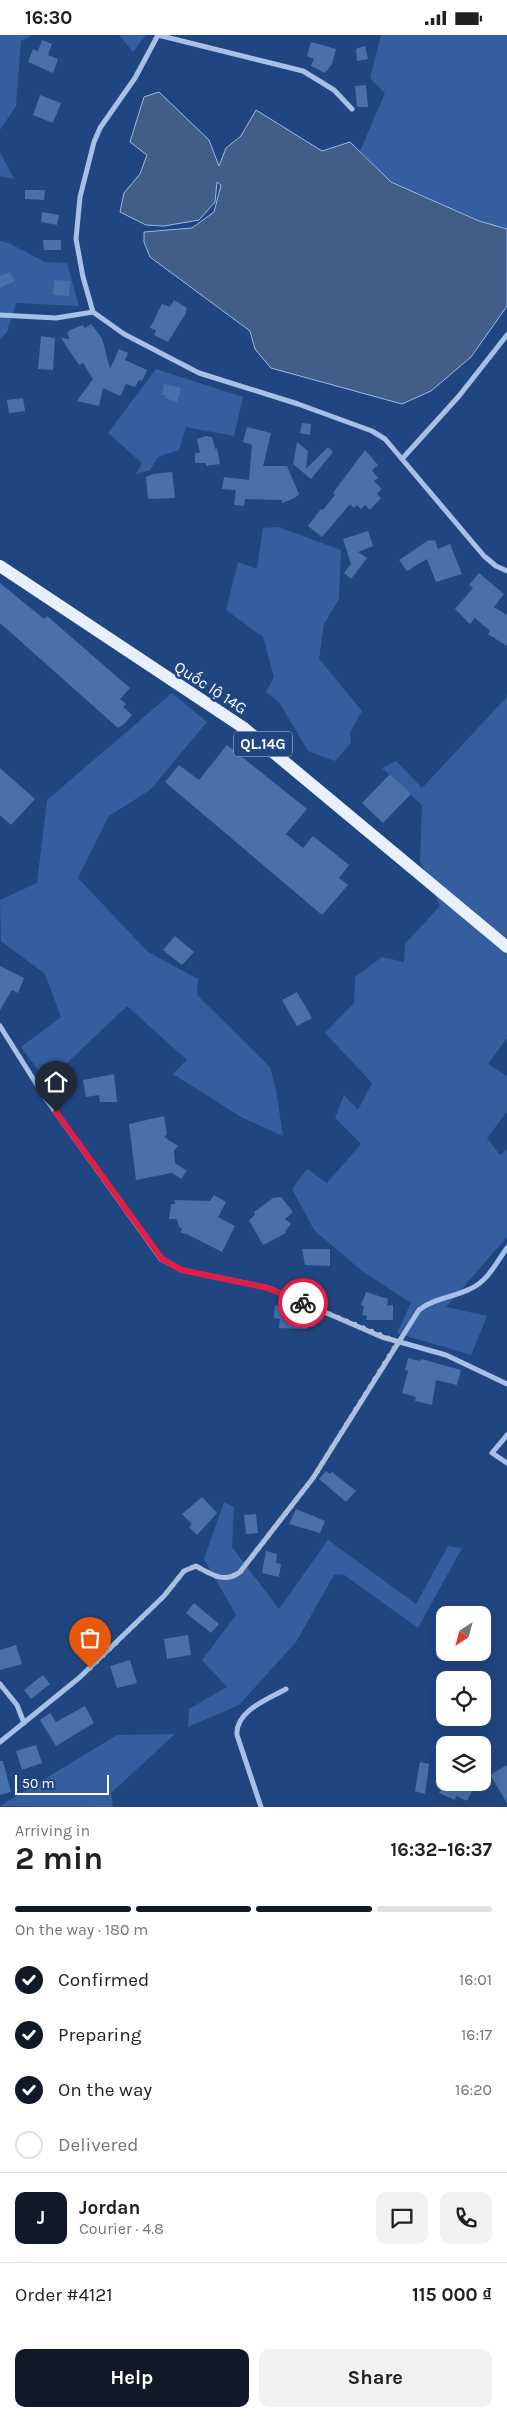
<!DOCTYPE html>
<meta charset="utf-8">
<style>
body{margin:0;font-family:Karla,sans-serif;background:#f2f2f2;color:#202124;height:100vh;display:flex;flex-direction:column;font-size:19px;white-space:nowrap}
*{box-sizing:border-box;margin:0}
p{font-size:16px;color:#757577}
.icon{flex:none;width:28px;height:28px;fill:none;stroke:currentColor;stroke-width:2;stroke-linecap:round;stroke-linejoin:round}
.map{position:relative;height:1772px;overflow:hidden}
.sheet{display:flex;flex-direction:column;background:#fff;flex:1}
.sheet>*{flex:none}
.needle{width:32px;rotate:216deg}
.controls{position:absolute;left:436px;top:1571px;display:grid;gap:10px}
.controls a{display:grid;place-items:center;width:55px;height:55px;border-radius:10px;background:#fff;box-shadow:0 5px 20px #0002;font-size:25px}
.scale{position:absolute;left:15px;bottom:12px;width:94px;box-sizing:border-box;padding-left:5px;border:2px solid #fff;border-top:0;font-size:14px;line-height:18px;white-space:nowrap;color:#fff;-webkit-text-stroke:4px #204681;paint-order:stroke}
.pin{position:absolute;display:grid;place-items:center;width:42px;height:42px;color:#fff;margin:-51px -21px;border-radius:50% 50% 50% 0;rotate:-45deg;box-shadow:0 0 5px #0007}
.pin .icon{rotate:45deg}
.courier{position:absolute;display:grid;place-items:center;width:50px;height:50px;margin:-25px;border:4px solid #e11d48;border-radius:50%;background:#fff;color:#222;box-shadow:0 1px 6px #0007}
.summary em{font-style:normal;font-weight:700}
.summary div{display:flex;flex-direction:column-reverse}
.summary{display:flex;align-items:center;justify-content:space-between;height:85px;padding:0 15px}
h1{font-size:32px;font-weight:700;line-height:38px}
.bar{display:grid;grid-template-columns:repeat(4,1fr);gap:8px 5px;align-content:center;height:60px;padding:0 15px}
.bar i{height:6px;border-radius:4px;background:#e0e0e0}
.bar .selected{background:#111827}
.bar p{grid-column:span 4}
.line{display:flex;align-items:center;gap:12px;padding:0 15px;border-top:1px solid #e0e0e0}
.line div{flex:1}
.round{display:grid;place-items:center;flex:none;width:52px;height:52px;border-radius:10px;background:#f2f2f2}
ol{padding:0 15px;list-style:none}
li{display:flex;align-items:center;gap:15px;height:55px}
li p{margin-inline-start:auto}
li .icon{padding:5px;border-radius:50%;background:#111827;color:#fff;stroke-width:4}
li:last-child{color:#757577}
li i{width:28px;height:28px;border:2px solid #e0e0e0;border-radius:50%}
.action{display:flex;gap:10px;margin-top:auto;padding:10px 15px}
.action a{flex:1;height:58px;border-radius:10px;background:#111827;color:#fff;font-size:20px;font-weight:700;line-height:58px;text-align:center}
.action a+a{background:#f2f2f2;color:#202124}
.status{display:flex;justify-content:space-between;align-items:center;height:35px;padding:0 25px;background:#fff;direction:ltr}
.status svg{height:14px;fill:currentColor}
.map>svg:first-child{display:block}
</style>
<div class="status"><b>16:30</b><svg viewBox="0 0 49 12"><path d="M0 12V9h3v3zM5 12V6h3v6zM10 12V3h3v9zM15 12V0h3v12zM26 1h20v11H26zM47 4h2v5h-2z"/></svg></div>
<div class="map">
<svg width="507" height="1772" viewBox="0 0 507 1772">
<rect width="100%" height="100%" fill="#204681"/>
<g fill="#345e9f">
<path d="M0 0H33L21 6 16 71 0 95Z"/>
<path d="M119 0H146L133 17Z"/>
<path d="M381 0H507V194L479 186 391 147 360 116 385 58 370 43Z"/>
<path d="M0 117 14 144 0 141Z"/>
<path d="M0 206 9 208 45 227 67 228 79 271 16 268 7 297 0 304Z"/>
<path d="M156 334 243 362 234 401 186 392 179 415 158 422 150 435 136 439 142 428 108 398Z"/>
<path d="M278 492 341 515 339 564 324 589 319 624 362 676 350 698 351 708 335 726 308 716 279 667 266 657 274 642 263 602 226 575 238 527 257 534 263 493Z"/>
<path d="M172 658 207 687 150 755 109 781 78 843 148 917 198 944 197 960 270 1032 276 1055 283 1101 241 1082 173 1039 187 1025 127 971 47 1047 21 1012 61 982 45 939 1 906 0 865 37 848 47 765Z"/>
<path d="M507 659V1003L488 1029 507 1041V1077L487 1103 500 1120 507 1114V1202L446 1272 487 1281 471 1320 397 1298 411 1268 362 1236 314 1195 292 1154 307 1134 327 1148 361 1109 335 1083 344 1060 358 1075 372 1048 325 998 354 968 355 942 382 922 404 927 405 909 440 871 420 826 422 770 382 733 396 726 422 753 506 663Z"/>
<path d="M224 1467 234 1472 232 1512 279 1574 328 1505 416 1569 448 1511 462 1513 418 1593 343 1539 334 1540 296 1607 239 1670 188 1692 189 1674 227 1652 202 1625 236 1580 204 1524Z"/>
<path d="M175 1699 111 1758 113 1772 0 1771 117 1700Z"/>
</g>
<path fill="#415d88" stroke="#9abbe9" d="M159 57 209 105 219 131 226 113 241 101 256 75 322 116 350 107 391 147 479 186 507 194V271L471 322 431 356 402 369 271 333 255 314 250 296 150 222 144 207V197L192 193 214 177 221 150 217 147 215 167 199 185 164 191 146 190 120 177 124 158 140 139 147 120 130 107 144 62Z"/>
<g fill="#4970aa">
<path d="M42 5 52 9 48 20 58 24 53 38 28 27 33 14 38 16Z"/>
<path d="M311 7 336 14 332 29 325 38 311 31 314 24 307 21Z"/>
<path d="M365 11 368 24 357 26 356 14Z"/>
<path d="M366 50 368 72H357L355 51Z"/>
<path d="M40 60 61 68 53 88 33 80Z"/>
<path d="M25 155H45L44 165 25 164Z"/>
<path d="M42 177 59 180 57 190 41 187Z"/>
<path d="M43 205H61V215H44Z"/>
<path d="M10 237 15 246 0 253V241Z"/>
<path d="M54 245 70 246 69 261 53 260Z"/>
<path d="M174 265 187 273 185 280 168 307 154 300 156 295 150 293 162 269 170 272Z"/>
<path d="M91 289 102 303 110 334 119 314 128 318 125 325 147 335 142 346 139 345 135 352 126 349 120 361 103 353 99 371 77 366 93 344 83 328 79 330 61 303 70 304 67 298 70 295 83 290 85 293Z"/>
<path d="M41 301 55 303 53 335 38 334Z"/>
<path d="M164 349 181 353 177 367 165 363 166 360H162Z"/>
<path d="M23 363 25 376 9 378 7 365Z"/>
<path d="M302 388 311 389 310 400 300 398Z"/>
<path d="M247 392 271 398 263 431H287L299 459 295 463 282 468V465L245 464 244 471 234 470 236 455 222 454 224 442 249 445 252 410 243 407Z"/>
<path d="M206 401 212 402 215 414 217 413 220 429 206 431V428H195V418H200L197 404Z"/>
<path d="M297 407 308 416 306 434 328 412 333 417 311 444 293 429Z"/>
<path d="M365 415 378 430 372 435 378 443 374 446 382 454 377 459 381 463 370 475 365 470 361 474 357 470 354 473 350 469 322 502 308 491 321 474 323 475 335 460 333 458Z"/>
<path d="M172 437 175 463 148 464 146 442 153 439Z"/>
<path d="M368 496 373 511 358 517 367 523 351 544 344 538 351 529 343 504Z"/>
<path d="M435 505 438 514 450 509 462 539 436 547 427 524 407 536 399 525 427 506Z"/>
<path d="M479 538 504 559 494 572 507 580V611L488 599 490 596 475 583 470 589 455 574 473 553 469 550Z"/>
<path d="M0 548 44 584 47 581 130 653 120 664 126 669 123 672 132 680 124 689 118 693 0 588Z"/>
<path d="M227 710 307 774 286 799 303 813 313 801 349 830 339 843 348 850 322 880 165 747 179 730 199 745Z"/>
<path d="M0 733 35 764 11 790 0 780Z"/>
<path d="M390 739 411 759 383 788 362 768Z"/>
<path d="M175 901 194 917 182 930 163 915Z"/>
<path d="M0 931 24 943 18 958 12 955 0 975Z"/>
<path d="M297 957 312 983 297 991 282 965Z"/>
<path d="M114 1039 117 1067H100L99 1060 86 1062 83 1045Z"/>
<path d="M164 1081 167 1099 164 1102 178 1111 174 1116 175 1128 187 1136 181 1144 172 1138 136 1145 129 1089Z"/>
<path d="M214 1160 226 1167 218 1182 235 1191 222 1217 187 1199 181 1198 182 1193 179 1192 177 1184H169L171 1169H175L174 1165 210 1166Z"/>
<path d="M281 1162 293 1177 285 1184 291 1189 285 1196 286 1198 263 1210 249 1185 255 1180 254 1177 273 1163Z"/>
<path d="M302 1214H330V1231L305 1230Z"/>
<path d="M366 1257 388 1264 387 1271 393 1270V1285H366L367 1281 362 1280 364 1271 361 1270Z"/>
<path d="M275 1270 312 1276 307 1294 279 1293 280 1284 274 1283Z"/>
<path d="M408 1323 420 1326 421 1324 461 1335 457 1350 436 1345 432 1370 415 1366 416 1362 402 1358 408 1336 405 1335Z"/>
<path d="M326 1436 330 1439 332 1437 356 1456 346 1467 319 1444Z"/>
<path d="M202 1462 217 1478 197 1500 189 1492 192 1489 182 1479Z"/>
<path d="M296 1474 325 1486 320 1498 289 1489Z"/>
<path d="M256 1479 258 1498 246 1499 244 1480Z"/>
<path d="M266 1516 277 1519 276 1528 281 1529 279 1542 262 1538Z"/>
<path d="M194 1568 219 1589 211 1598 186 1578Z"/>
<path d="M188 1600 191 1620 167 1624 164 1604Z"/>
<path d="M16 1610 22 1629 0 1635V1615Z"/>
<path d="M130 1625 137 1648 117 1653 110 1631Z"/>
<path d="M43 1640 50 1649 31 1664 24 1655Z"/>
<path d="M85 1671 94 1688 56 1711 40 1685 50 1678 56 1687Z"/>
<path d="M36 1710 42 1728 22 1735 16 1716Z"/>
<path d="M0 1726H3L11 1757 0 1760Z"/>
<path d="M420 1727 429 1729 425 1759 415 1756Z"/>
<path d="M507 1730V1768L490 1740Z"/>
<path d="M443 1748H454L463 1752 464 1750 473 1754 467 1766 456 1761 455 1765 439 1758Z"/>
</g>
<g fill="none" stroke-linecap="round" stroke-linejoin="round">
<g stroke="#a6c0e8" stroke-width="5">
<path d="M158 0 135 43 100 93 94 107 80 162 76 204 83 242 93 277 124 299 199 338 298 369 372 396 385 404 484 521 496 531 507 536"/>
<path d="M158 0 303 36 334 55 352 74"/>
<path d="M0 280 56 283 93 277"/>
<path d="M402 424 459 361 507 300"/>
<path d="M0 991 44 1061 161 1224 182 1235 269 1253 382 1302 446 1320 507 1349"/>
<path d="M507 1400 492 1418 507 1428"/>
<path d="M0 1649 17 1670 24 1688"/>
<path d="M0 1707 79 1643 164 1561 184 1536 196 1531C211 1539 224 1549 240 1537L313 1443 419 1275C434 1263 454 1262 470 1254 488 1246 496 1228 507 1213"/>
<path d="M261 1772 237 1700C235 1676 268 1664 286 1654"/>
</g>
<path stroke="#e8f0fe" stroke-width="12" d="M0 531 244 693 507 912"/>
</g>
<g fill="none" stroke-linecap="round" stroke-linejoin="round">
<path stroke="#b1bed3" stroke-width="5" stroke-dasharray="0 9" d="M90 1633 164 1561 184 1536 196 1531C211 1539 224 1549 240 1537L313 1443 398 1307 303 1268"/>
<path stroke="#e11d48" stroke-width="6" d="M56 1077 162 1224 182 1235 268 1253 303 1268"/>
</g>
<g text-anchor="middle" stroke-width="5" stroke-linejoin="round" paint-order="stroke">
<rect fill="#204681" stroke="#bcc8d9" stroke-width="1" x="234" y="696.5" width="58" height="25" rx="4"/>
<g font-size="15" font-weight="bold" fill="#fff">
<text x="263" y="714">QL.14G</text>
</g>
<g font-size="16" fill="#fff" stroke="#204681">
<text transform="translate(211 652) rotate(33)" y="6">Quốc lộ 14G</text>
</g>
</g>
</svg>
<div class="controls">
<a><svg class="needle" viewBox="-14 -14 28 28"><path d="M0-13l5 13h-10z" fill="#e53935"/><path d="M0 13l5-13h-10z" fill="#757577"/></svg></a>
<a><svg class="icon" aria-label="locate" viewBox="0 0 24 24"><circle cx="12" cy="12" r="6"/><path d="M12 2v4M12 18v4M2 12h4M18 12h4"/></svg></a>
<a><svg class="icon" aria-label="layers" viewBox="0 0 24 24"><path d="M12 4l9 5-9 5-9-5zM3 14l9 5 9-5"/></svg></a>
</div>
<div class="scale">50 m</div>
<div class="pin" style="left:90px;top:1633px;background:#ea580c"><svg class="icon" aria-label="bag" viewBox="0 0 24 24"><path d="M5 8h14l-1 12H6zM9 8a3 3 0 0 1 6 0"/></svg></div>
<div class="pin" style="left:56px;top:1077px;background:#1f2937"><svg class="icon" aria-label="home" viewBox="0 0 24 24"><path d="M3 11l9-7 9 7M6 9v11h12V9"/></svg></div>
<div class="courier" style="left:303px;top:1268px"><svg class="icon" aria-label="bike" viewBox="0 0 24 24"><circle cx="6" cy="16" r="4"/><circle cx="18" cy="16" r="4"/><path d="M6 16l4-8h5l3 8M10 8l3 8H6M13 5h3"/></svg></div>
</div>
<section class="sheet">
<div class="summary"><div><h1>2 min</h1><p>Arriving in</p></div><em>16:32–16:37</em></div>
<div class="bar"><i class="selected"></i><i class="selected"></i><i class="selected"></i><i></i><p>On the way · 180 m</p></div>
<ol>
<li><svg class="icon" aria-label="check" viewBox="0 0 24 24"><path d="M5 12l5 5 9-10"/></svg>Confirmed<p>16:01</p></li>
<li><svg class="icon" aria-label="check" viewBox="0 0 24 24"><path d="M5 12l5 5 9-10"/></svg>Preparing<p>16:17</p></li>
<li><svg class="icon" aria-label="check" viewBox="0 0 24 24"><path d="M5 12l5 5 9-10"/></svg>On the way<p>16:20</p></li>
<li><i></i>Delivered</li>
</ol>
<div class="line" style="height:90px"><b class="round" style="background:#111827;color:#fff">J</b><div><b>Jordan</b><p>Courier · 4.8</p></div><a class="round"><svg class="icon" aria-label="chat" viewBox="0 0 24 24"><path d="M4 5h16v11H9l-5 4z"/></svg></a><a class="round"><svg class="icon" aria-label="phone" viewBox="0 0 24 24"><path d="M5 4h4l2 5-3 2q2 4 5 5l2-3 5 2v4C11 20 4 13 5 4z"/></svg></a></div>
<div class="line" style="height:65px"><div>Order #4121</div><b>115 000 ₫</b></div>
<div class="action"><a>Help</a><a>Share</a></div>
</section>
